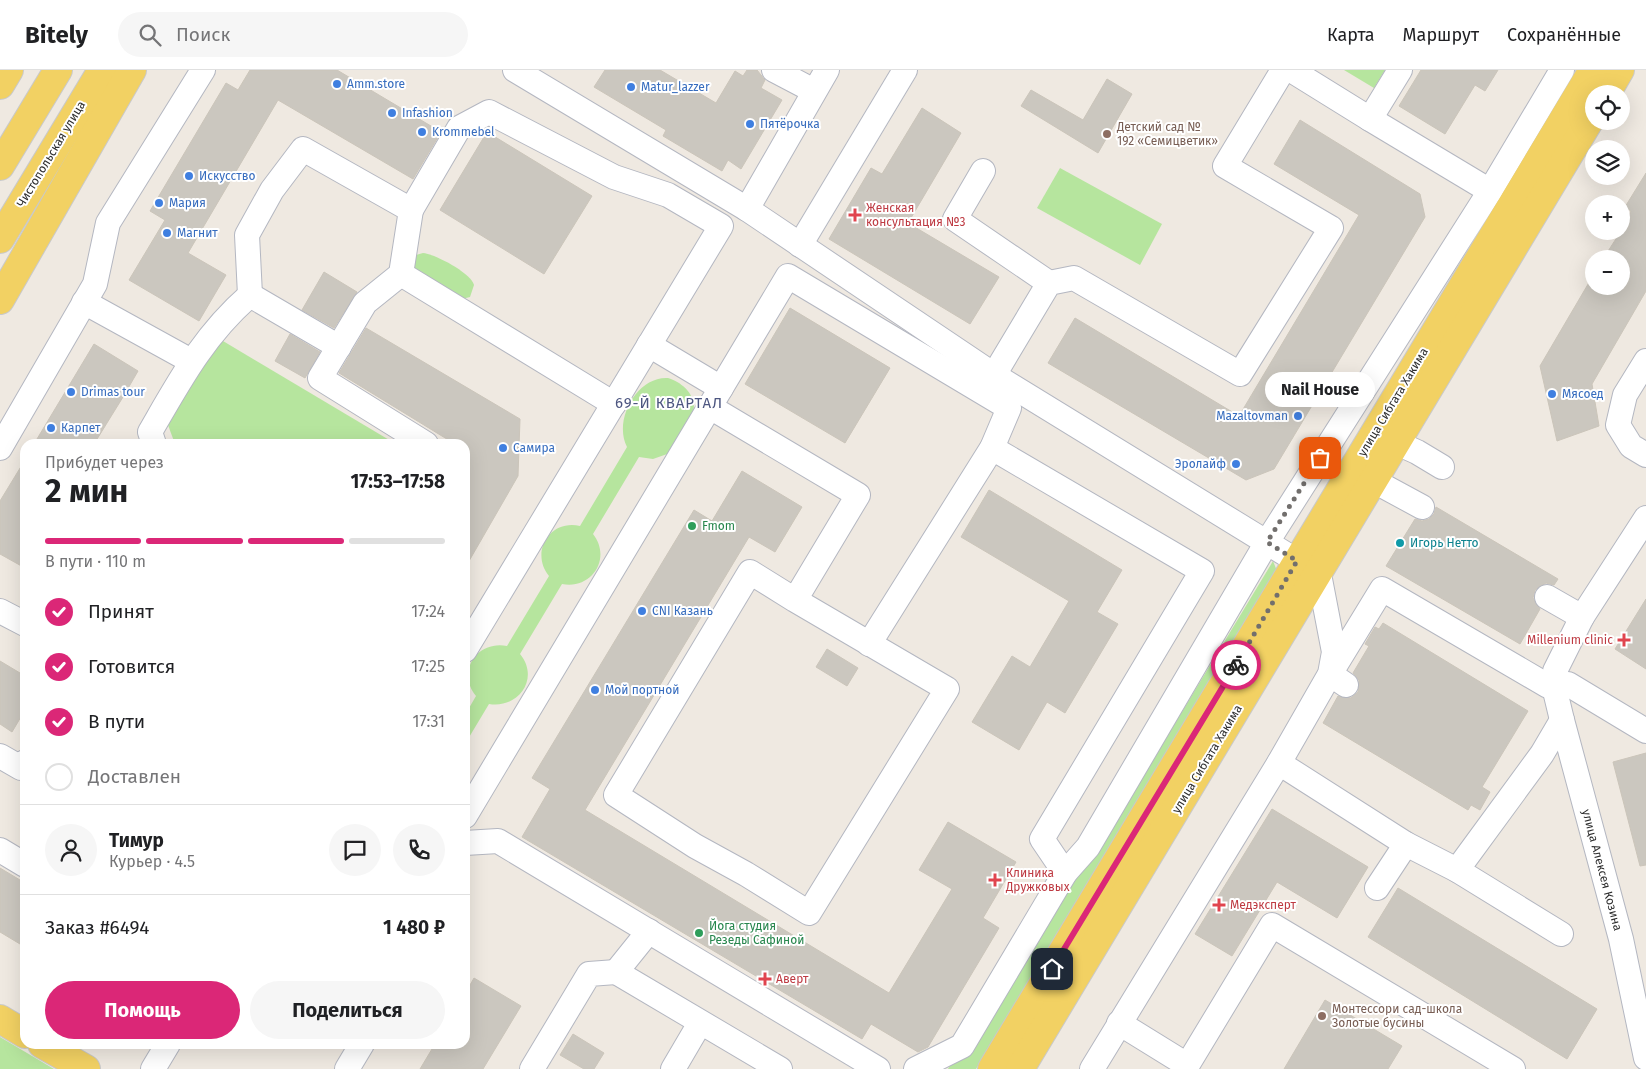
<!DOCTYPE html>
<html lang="ru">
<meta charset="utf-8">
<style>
body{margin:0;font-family:"Fira Sans",sans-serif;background:#f6f6f6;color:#202124;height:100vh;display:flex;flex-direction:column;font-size:19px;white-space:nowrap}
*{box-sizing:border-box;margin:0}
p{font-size:16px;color:#757577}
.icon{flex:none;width:28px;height:28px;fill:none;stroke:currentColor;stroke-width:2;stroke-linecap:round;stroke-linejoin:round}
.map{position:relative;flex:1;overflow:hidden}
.drawer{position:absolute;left:20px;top:369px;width:450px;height:610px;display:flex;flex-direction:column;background:#fff;border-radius:15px;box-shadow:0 5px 20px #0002}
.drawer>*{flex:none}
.fabs{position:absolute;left:1585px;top:15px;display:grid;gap:10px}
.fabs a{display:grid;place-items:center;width:45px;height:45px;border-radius:50%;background:#fff;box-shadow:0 5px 20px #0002;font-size:25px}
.pin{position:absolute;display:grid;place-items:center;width:42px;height:42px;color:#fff;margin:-21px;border-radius:10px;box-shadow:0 2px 8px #0006}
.courier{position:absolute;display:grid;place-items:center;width:50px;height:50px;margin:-25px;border:4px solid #db2777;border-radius:50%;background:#fff;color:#222;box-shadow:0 1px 6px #0007}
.bubble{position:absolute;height:35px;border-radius:18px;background:#fff;box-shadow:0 5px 20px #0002;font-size:16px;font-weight:700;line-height:35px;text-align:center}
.overview em{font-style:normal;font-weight:700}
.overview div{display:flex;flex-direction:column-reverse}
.overview{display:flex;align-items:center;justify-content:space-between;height:85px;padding:0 25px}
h1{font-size:32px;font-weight:700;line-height:38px}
.bar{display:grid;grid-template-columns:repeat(4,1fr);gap:8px 5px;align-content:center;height:60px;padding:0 25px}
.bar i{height:6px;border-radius:4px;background:#e0e0e0}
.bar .selected{background:#db2777}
.bar p{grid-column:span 4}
.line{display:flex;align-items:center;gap:12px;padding:0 25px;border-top:1px solid #e0e0e0}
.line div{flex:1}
.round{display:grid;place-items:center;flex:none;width:52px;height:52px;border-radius:26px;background:#f6f6f6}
ol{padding:0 25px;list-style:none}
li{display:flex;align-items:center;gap:15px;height:55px}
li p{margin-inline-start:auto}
li .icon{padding:5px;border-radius:50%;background:#db2777;color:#fff;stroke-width:4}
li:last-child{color:#757577}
li i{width:28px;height:28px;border:2px solid #e0e0e0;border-radius:50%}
.primary-button{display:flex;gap:10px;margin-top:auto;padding:10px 25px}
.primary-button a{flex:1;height:58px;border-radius:30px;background:#db2777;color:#fff;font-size:20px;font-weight:700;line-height:58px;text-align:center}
.primary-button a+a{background:#f6f6f6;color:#202124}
header{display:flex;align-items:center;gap:30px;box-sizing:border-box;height:70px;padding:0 25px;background:#fff;border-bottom:1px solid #e0e0e0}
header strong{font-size:24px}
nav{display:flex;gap:28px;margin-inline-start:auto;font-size:18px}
.search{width:350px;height:45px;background:#f6f6f6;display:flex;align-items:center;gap:12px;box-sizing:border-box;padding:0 18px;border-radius:28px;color:#757577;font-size:19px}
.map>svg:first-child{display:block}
</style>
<header>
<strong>Bitely</strong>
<div class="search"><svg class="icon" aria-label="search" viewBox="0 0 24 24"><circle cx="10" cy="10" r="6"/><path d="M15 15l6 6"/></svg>Поиск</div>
<nav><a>Карта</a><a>Маршрут</a><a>Сохранённые</a></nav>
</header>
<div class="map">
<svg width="1646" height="999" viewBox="0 0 1646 999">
<rect width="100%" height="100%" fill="#efe9e1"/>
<g fill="#b6e59e">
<path d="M1344 0H1385L1374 18Z"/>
<path d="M1060 98 1162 154 1140 195 1037 138Z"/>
<path d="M423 183C435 184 471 203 474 215L470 227 462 229 412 202 416 185Z"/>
<path d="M218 268 396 374H175L168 355Z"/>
<path d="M668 308C682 312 698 326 693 343 689 356 677 371 670 383L653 389 639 387 593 464C612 488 592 520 562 514L520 584C540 608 519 639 489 634L465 674V645L476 626C456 602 477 570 507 576L549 506C530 483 549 449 580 456L627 377C613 350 637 306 668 308Z"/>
<path d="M1273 491 1277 501 976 999H948L1060 816 1093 789Z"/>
<path d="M0 967 54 999H0Z"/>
</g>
<g fill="#cbc7bf" stroke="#cbc5ba">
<path d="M250 0H337L441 62 413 109 278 30 188 183 226 205 199 251 129 210 165 150 150 141 226 13 238 20Z"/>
<path d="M605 0H660L716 33 735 1 743 6 747 0H757L765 10 761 18 782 30 741 99 728 90 722 101 663 66 666 60 594 17Z"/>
<path d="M1421 0H1498L1485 21 1475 15 1445 64 1399 36Z"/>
<path d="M1107 9 1132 24 1098 83 1021 36 1031 20 1083 50Z"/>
<path d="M922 38 961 63 908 153 999 207 970 254 829 169 871 98 882 104Z"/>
<path d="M1300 50 1420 124 1425 147 1274 399 1246 410 1048 293 1075 248 1239 346 1359 145 1274 94Z"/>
<path d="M487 62 592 126 544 204 440 140Z"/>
<path d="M1646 103V221L1592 314 1599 356 1557 371 1540 296 1594 204V216H1621V189H1603L1621 161 1631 141 1625 137Z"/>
<path d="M324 202 357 222 334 258 302 240Z"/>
<path d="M790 238 890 298 845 373 745 314Z"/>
<path d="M366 258 520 349 518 406 465 498V374H455L339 303Z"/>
<path d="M290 264 320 282 305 308 275 291Z"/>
<path d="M94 274 138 301 123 327 94 374H34Z"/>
<path d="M25 390V498L0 484V431Z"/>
<path d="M742 401 802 437 775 482 749 467 585 740 889 923 952 819 919 800 948 752 1016 792 983 848 999 858 928 977 918 982 871 954 862 969 522 767 550 719 532 708 694 440 712 451Z"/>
<path d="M989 420 1122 500 1097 542 1118 554 1065 643 1047 632 1019 680 972 652 1012 586 1030 597 1069 531 961 467Z"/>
<path d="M1436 437 1558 509 1554 515 1546 513 1535 520 1533 528 1540 539 1520 574 1386 496 1415 449 1422 451 1429 449 1434 444Z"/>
<path d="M1646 529V599L1615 579Z"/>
<path d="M1383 553 1528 641 1482 717 1490 722 1480 740 1471 735 1468 740 1323 653 1338 626 1351 628 1358 622 1359 610 1353 603 1369 576 1365 574 1375 557 1379 559Z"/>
<path d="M827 579 858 598 847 616 816 597Z"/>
<path d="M0 591 25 606V640L12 662 0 654Z"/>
<path d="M1646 683V795L1640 796 1613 692Z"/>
<path d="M1272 739 1368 797 1337 848 1277 812 1232 886 1195 864Z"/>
<path d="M0 798 25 813V877L0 862Z"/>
<path d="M1398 818 1597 939 1567 989 1368 867Z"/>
<path d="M474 908 521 936 483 999H420L435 974H465V924Z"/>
<path d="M1325 930 1402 976 1388 999H1284Z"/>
<path d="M573 964 604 983 594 999H584L560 985Z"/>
</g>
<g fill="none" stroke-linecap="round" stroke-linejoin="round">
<defs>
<g id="minor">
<path d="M515 0 747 139 994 305 1297 491"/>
<path d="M774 0 814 21"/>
<path d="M1291 0 1370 49 1400 0"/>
<path d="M1370 49 1490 121"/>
<path d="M983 101 955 149 1049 213"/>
<path d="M747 139 827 0"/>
<path d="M411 140 459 58 489 42 614 107 668 125 721 156 465 580"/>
<path d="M800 175 905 0"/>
<path d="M401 204 614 334"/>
<path d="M250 225 247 165 272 120 303 79 411 140 401 204 365 233 320 308 426 374"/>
<path d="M250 225 339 277"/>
<path d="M84 232 191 291"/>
<path d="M649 275 721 318"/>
<path d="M1646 291 1625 325 1618 355 1631 376 1646 385"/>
<path d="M994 305 1049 213 1074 208 1240 304 1331 158 1225 96 1283 0"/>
<path d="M710 337 858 425 795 530 750 502 616 725 695 776 746 804 809 843 947 619 795 530"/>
<path d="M1397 373 1417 382 1442 397"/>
<path d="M154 374 150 362C180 310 204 265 250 225"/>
<path d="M0 378 95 214 108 153 203 0"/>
<path d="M992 378 1202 501 1042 769 1065 803"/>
<path d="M1374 411 1422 437"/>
<path d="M1646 448 1582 547 1555 601 1556 625 1562 650 1621 869 1646 988"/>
<path d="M1547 527 1582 547"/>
<path d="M0 541 25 554"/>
<path d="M1346 615 1330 604 1382 519 1548 616 1568 614 1646 661"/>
<path d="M0 686 21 698 25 692"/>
<path d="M1279 693 1406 774 1457 800 1561 864"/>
<path d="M465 746 788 206 1009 338 992 378 869 574"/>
<path d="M465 773 498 771 878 999"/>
<path d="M0 780 25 795"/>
<path d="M1457 800 1542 684 1562 650"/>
<path d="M1377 818 1406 774"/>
<path d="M649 861 616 902 780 999"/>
<path d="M1119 953 1187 995"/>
<path d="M153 999 168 974"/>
<path d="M347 999 362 974"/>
<path d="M532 999 589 904 616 902"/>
<path d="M673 999 700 953"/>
<path d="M916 999 962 976 1065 803 1088 777 1267 472 1490 121 1562 0"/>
<path d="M1092 999 1279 693 1330 604 1334 582 1319 504"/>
<path d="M1185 999 1272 855 1513 999"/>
</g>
<g id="major">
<path d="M0 15 9 0"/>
<path d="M1606 24 1620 0"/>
<path d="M0 96 58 0"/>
<path d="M0 169 102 0"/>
<path d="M0 230 132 0"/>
<path d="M0 949 25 964"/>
<path d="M42 974 86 999"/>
<path d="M992 999 1593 0"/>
<path d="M1020 999 1594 43"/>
</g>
</defs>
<use href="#minor" stroke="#b4b7c1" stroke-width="26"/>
<use href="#major" stroke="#c9c9c9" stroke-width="30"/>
<use href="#minor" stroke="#fff" stroke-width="24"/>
<use href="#major" stroke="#f2d163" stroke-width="28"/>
</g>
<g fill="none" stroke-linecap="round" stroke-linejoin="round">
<path stroke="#726f6d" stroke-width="5" stroke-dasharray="0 9" d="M1236 595 1297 491 1267 472 1320 388"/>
<path stroke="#db2777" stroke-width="6" d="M1052 899 1236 595"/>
</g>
<g fill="#3f7fe0" stroke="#fff" stroke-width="2">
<circle cx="337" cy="14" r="5"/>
<circle cx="631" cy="17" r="5"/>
<circle cx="392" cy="43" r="5"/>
<circle cx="750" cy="54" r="5"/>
<circle cx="422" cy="62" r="5"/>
<circle cx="189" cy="106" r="5"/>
<circle cx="159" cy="133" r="5"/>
<circle cx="167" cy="163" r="5"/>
<circle cx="71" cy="322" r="5"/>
<circle cx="1552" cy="324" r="5"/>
<circle cx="1298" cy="346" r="5"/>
<circle cx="51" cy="358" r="5"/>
<circle cx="503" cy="378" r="5"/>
<circle cx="1236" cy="394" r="5"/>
<circle cx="642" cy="541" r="5"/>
<circle cx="595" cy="620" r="5"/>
</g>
<g fill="#8d6e63" stroke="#fff" stroke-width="2">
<circle cx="1107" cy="64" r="5"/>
<circle cx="1322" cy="946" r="5"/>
</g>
<g fill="#e0444e" stroke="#fff" stroke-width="2">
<path d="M852.5 137.5h5v5h5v5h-5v5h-5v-5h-5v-5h5z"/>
<path d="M1621.5 562.5h5v5h5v5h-5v5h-5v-5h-5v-5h5z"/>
<path d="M992.5 802.5h5v5h5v5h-5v5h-5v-5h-5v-5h5z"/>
<path d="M1216.5 827.5h5v5h5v5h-5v5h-5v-5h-5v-5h5z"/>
<path d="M762.5 901.5h5v5h5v5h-5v5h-5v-5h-5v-5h5z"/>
</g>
<g fill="#2e9e5b" stroke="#fff" stroke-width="2">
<circle cx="692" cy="456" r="5"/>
<circle cx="699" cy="863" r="5"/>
</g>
<circle fill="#0f9aa8" stroke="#fff" stroke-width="2" cx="1400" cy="473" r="5"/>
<g text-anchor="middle" stroke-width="4" stroke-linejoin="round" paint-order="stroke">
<g font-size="12" fill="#366cbe" stroke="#fff" text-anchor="start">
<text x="347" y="18">Amm.store</text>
<text x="641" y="21">Matur_lazzer</text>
<text x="402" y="47">Infashion</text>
<text x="760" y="58">Пятёрочка</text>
<text x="432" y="66">Krommebel</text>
<text x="199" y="110">Искусство</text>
<text x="169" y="137">Мария</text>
<text x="177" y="167">Магнит</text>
<text x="81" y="326">Drimas tour</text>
<text x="1562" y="328">Мясоед</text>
<text x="1288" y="350" text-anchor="end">Mazaltovman</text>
<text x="61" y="362">Карпет</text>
<text x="513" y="382">Самира</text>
<text x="1226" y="398" text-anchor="end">Эролайф</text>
<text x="652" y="545">CNI Казань</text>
<text x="605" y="624">Мой портной</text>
</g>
<g font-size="12" fill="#785e54" stroke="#fff" text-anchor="start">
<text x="1117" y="61">Детский сад №<tspan x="1117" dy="14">192 «Семицветик»</tspan></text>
<text x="1332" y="943">Монтессори сад-школа<tspan x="1332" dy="14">Золотые бусины</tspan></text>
</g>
<g font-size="12" fill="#2e2e2e" stroke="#fff">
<text transform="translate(51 84) rotate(-59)" y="4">Чистопольская улица</text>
<text transform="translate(1393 332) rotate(-59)" y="4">улица Сибгата Хакима</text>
<text transform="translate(1207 689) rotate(-59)" y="4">улица Сибгата Хакима</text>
<text transform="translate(1602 800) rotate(75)" y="4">улица Алексея Козина</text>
</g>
<g font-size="12" fill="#be3a42" stroke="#fff" text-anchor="start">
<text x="866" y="142">Женская<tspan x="866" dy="14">консультация №3</tspan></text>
<text x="1613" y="574" text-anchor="end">Millenium clinic</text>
<text x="1006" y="807">Клиника<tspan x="1006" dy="14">Дружковых</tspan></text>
<text x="1230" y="839">Медэксперт</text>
<text x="776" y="913">Аверт</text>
</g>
<g font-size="12" fill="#27864d" stroke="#fff" text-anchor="start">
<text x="702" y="460">Fmom</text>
<text x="709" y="860">Йога студия<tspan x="709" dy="14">Резеды Сафиной</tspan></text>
</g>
<g font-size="12" fill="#0d838f" stroke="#fff" text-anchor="start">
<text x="1410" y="477">Игорь Нетто</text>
</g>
<g font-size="15" letter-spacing="1" fill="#4d5680" stroke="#fff">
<text x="669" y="338">69-Й КВАРТАЛ</text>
</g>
</g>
</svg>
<div class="fabs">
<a><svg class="icon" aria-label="locate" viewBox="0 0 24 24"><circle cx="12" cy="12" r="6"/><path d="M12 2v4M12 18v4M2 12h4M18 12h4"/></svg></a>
<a><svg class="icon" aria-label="layers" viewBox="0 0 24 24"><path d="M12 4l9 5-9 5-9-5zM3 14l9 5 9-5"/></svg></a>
<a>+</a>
<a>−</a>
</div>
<div class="pin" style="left:1320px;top:388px;background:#ea580c"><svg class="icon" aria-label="bag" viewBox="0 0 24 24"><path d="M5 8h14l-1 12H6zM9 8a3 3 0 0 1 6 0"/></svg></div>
<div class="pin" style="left:1052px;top:899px;background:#1f2937"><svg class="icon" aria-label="home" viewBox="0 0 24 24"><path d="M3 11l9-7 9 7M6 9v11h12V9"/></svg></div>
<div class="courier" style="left:1236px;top:595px"><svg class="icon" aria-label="bike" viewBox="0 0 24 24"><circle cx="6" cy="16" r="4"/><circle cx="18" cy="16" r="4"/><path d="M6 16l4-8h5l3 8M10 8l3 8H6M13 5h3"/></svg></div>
<div class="bubble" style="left:1265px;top:302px;width:110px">Nail House</div>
<section class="drawer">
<div class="overview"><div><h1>2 мин</h1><p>Прибудет через</p></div><em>17:53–17:58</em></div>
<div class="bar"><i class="selected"></i><i class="selected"></i><i class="selected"></i><i></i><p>В пути · 110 m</p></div>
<ol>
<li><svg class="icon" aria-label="check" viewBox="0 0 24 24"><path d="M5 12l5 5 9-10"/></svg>Принят<p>17:24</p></li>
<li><svg class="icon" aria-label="check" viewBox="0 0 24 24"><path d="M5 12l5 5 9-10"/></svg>Готовится<p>17:25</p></li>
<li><svg class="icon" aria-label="check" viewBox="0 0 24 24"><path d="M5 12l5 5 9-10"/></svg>В пути<p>17:31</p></li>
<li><i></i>Доставлен</li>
</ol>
<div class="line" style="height:90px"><a class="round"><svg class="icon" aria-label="person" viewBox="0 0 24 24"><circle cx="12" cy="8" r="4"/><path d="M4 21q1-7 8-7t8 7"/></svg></a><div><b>Тимур</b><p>Курьер · 4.5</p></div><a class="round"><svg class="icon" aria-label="chat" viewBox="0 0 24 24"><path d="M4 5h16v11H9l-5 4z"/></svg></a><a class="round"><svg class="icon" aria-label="phone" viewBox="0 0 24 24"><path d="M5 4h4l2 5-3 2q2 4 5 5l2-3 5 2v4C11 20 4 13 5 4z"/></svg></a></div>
<div class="line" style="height:65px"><div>Заказ #6494</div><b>1 480 ₽</b></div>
<div class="primary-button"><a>Помощь</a><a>Поделиться</a></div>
</section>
</div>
